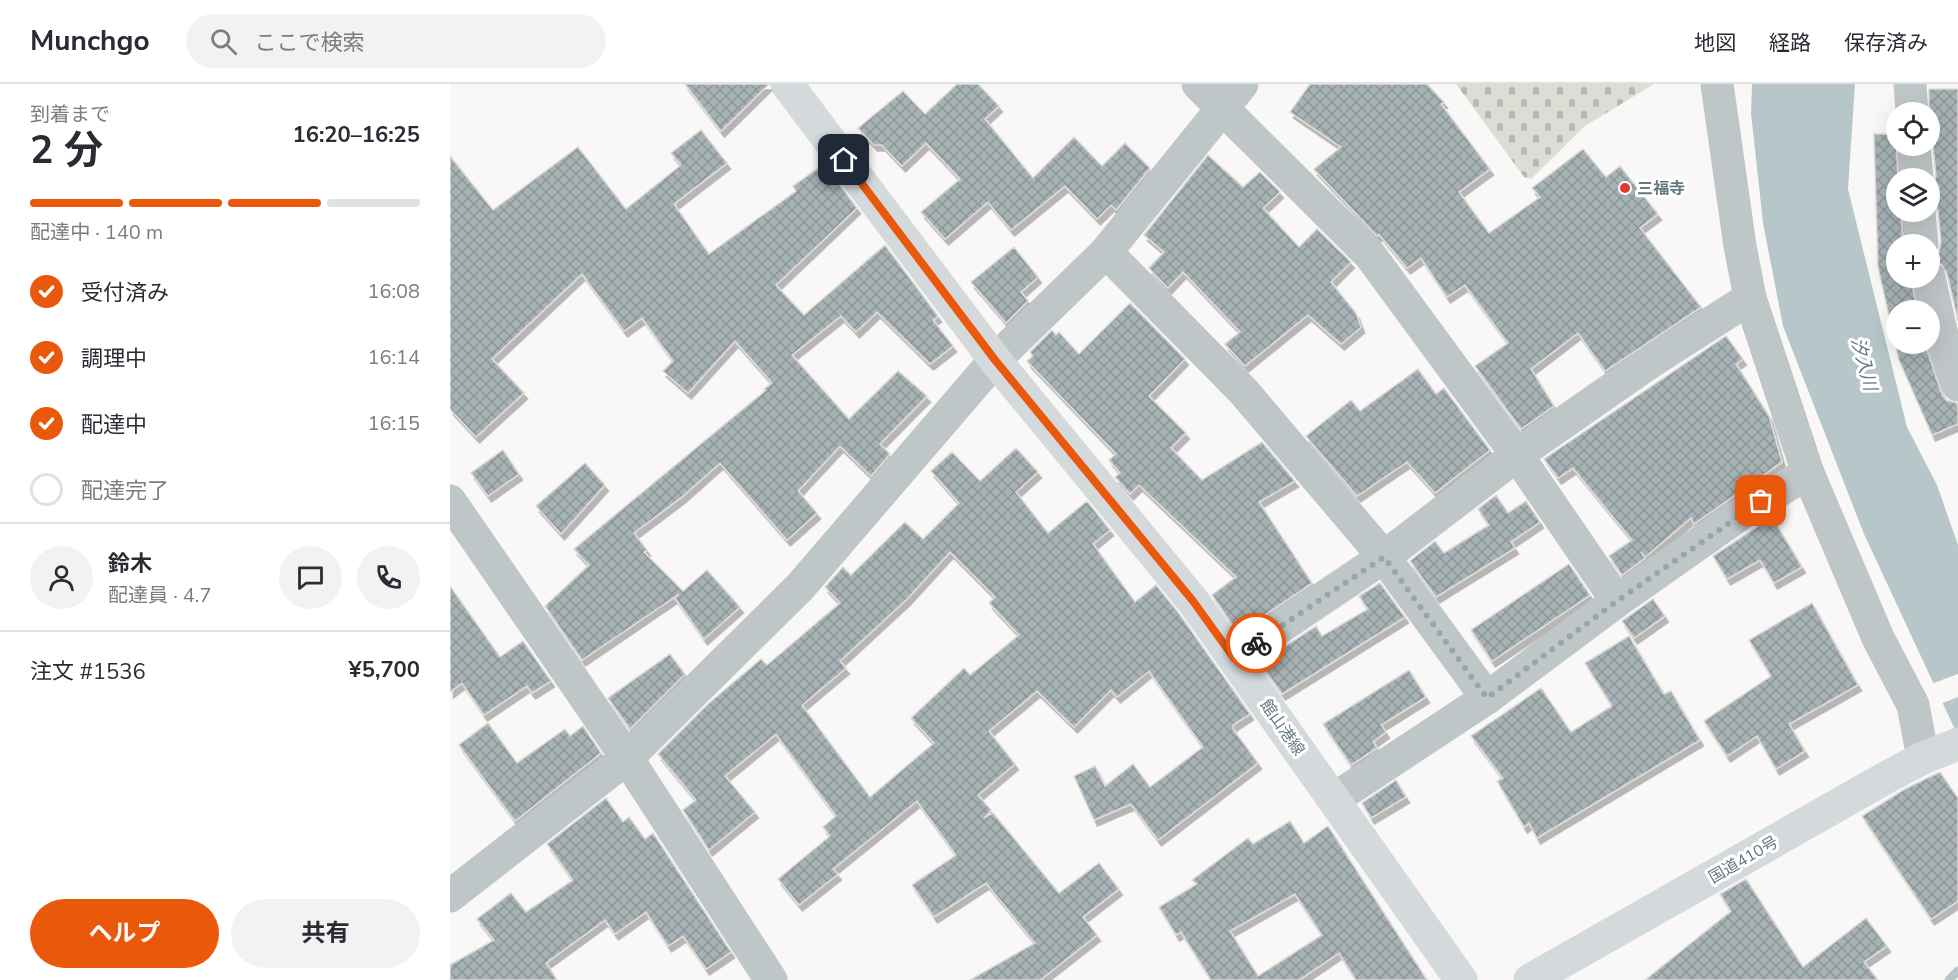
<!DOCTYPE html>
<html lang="ja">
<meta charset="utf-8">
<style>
body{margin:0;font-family:"Nunito Sans","Noto Sans JP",sans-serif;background:#f2f2f3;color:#2b2b33;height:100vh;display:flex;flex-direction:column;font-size:22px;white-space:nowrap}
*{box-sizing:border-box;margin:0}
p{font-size:20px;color:#7c7c81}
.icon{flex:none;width:33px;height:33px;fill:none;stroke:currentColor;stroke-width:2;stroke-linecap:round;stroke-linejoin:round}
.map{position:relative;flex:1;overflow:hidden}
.drawer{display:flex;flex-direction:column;background:#fff;width:450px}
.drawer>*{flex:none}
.buttons{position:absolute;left:1436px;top:18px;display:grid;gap:12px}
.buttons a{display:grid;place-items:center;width:54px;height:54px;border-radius:50%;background:#fff;box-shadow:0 6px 24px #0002;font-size:30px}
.pin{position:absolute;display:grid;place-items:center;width:51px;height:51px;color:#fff;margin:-26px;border-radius:12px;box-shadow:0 3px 9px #0006}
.courier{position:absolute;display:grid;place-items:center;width:60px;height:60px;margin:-30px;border:4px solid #ea580c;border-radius:50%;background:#fff;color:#222;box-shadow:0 2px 8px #0007}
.head em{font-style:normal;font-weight:700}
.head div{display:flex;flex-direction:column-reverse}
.head{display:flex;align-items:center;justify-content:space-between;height:102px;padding:0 30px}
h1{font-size:39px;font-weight:700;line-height:45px}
.bar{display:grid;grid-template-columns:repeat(4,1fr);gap:9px 6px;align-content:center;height:72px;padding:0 30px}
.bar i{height:8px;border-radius:4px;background:#e1e1e2}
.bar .selected{background:#ea580c}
.bar p{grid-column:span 4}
.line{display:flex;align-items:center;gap:15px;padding:0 30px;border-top:2px solid #e1e1e2}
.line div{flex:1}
.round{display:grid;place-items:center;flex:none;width:63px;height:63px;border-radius:32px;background:#f2f2f3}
ol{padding:0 30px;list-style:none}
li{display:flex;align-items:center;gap:18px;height:66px}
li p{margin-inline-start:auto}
li .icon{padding:6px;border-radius:50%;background:#ea580c;color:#fff;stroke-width:4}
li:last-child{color:#7c7c81}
li i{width:33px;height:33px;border:3px solid #e1e1e2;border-radius:50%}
.cta{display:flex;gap:12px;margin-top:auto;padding:12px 30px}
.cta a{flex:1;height:69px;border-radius:36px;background:#ea580c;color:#fff;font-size:24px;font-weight:700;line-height:69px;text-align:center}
.cta a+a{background:#f2f2f3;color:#2b2b33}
header{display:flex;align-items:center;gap:36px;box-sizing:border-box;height:84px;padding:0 30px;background:#fff;border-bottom:2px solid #e1e1e2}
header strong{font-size:28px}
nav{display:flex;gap:33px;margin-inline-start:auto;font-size:21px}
.search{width:420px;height:54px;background:#f2f2f3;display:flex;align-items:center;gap:15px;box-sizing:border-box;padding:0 21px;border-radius:33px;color:#7c7c81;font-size:22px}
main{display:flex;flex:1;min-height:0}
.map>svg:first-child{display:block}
</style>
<header>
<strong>Munchgo</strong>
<div class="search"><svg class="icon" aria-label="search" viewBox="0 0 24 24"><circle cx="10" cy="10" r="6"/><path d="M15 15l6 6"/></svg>ここで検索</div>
<nav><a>地図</a><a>経路</a><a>保存済み</a></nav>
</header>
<main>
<section class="drawer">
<div class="head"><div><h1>2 分</h1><p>到着まで</p></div><em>16:20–16:25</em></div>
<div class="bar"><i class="selected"></i><i class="selected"></i><i class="selected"></i><i></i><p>配達中 · 140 m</p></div>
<ol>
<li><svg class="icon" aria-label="check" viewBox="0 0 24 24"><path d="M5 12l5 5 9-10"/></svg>受付済み<p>16:08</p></li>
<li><svg class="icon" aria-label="check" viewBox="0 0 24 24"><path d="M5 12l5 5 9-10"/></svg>調理中<p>16:14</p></li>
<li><svg class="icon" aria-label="check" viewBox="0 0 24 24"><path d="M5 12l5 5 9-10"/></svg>配達中<p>16:15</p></li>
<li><i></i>配達完了</li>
</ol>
<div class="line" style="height:108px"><a class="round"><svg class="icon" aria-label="person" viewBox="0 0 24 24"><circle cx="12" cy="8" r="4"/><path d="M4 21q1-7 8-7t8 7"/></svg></a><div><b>鈴木</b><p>配達員 · 4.7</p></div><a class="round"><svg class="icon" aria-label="chat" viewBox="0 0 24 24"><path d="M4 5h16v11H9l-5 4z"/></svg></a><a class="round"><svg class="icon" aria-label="phone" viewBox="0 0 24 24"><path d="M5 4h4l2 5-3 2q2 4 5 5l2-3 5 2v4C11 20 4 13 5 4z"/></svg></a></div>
<div class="line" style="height:78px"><div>注文 #1536</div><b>¥5,700</b></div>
<div class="cta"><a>ヘルプ</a><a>共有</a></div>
</section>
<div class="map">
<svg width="1508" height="896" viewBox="0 0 1508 896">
<defs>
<pattern id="cemetery-stones" width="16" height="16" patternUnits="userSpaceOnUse" patternTransform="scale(1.5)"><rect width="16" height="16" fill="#daded5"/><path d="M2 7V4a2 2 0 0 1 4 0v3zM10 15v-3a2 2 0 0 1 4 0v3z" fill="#b4b9b2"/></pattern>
<pattern id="building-cross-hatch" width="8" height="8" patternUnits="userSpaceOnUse" patternTransform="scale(1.5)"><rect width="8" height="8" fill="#a7b2b5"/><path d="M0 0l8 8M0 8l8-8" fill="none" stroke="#8c9699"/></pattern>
<filter id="shadow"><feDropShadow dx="3.5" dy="6" stdDeviation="0" flood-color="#0004"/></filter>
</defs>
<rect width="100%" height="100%" fill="#f9f8f6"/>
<path fill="url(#cemetery-stones)" d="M1006 0H1204L1135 42 1081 95 1074 93Z"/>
<path fill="#b7c7c9" d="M1302 0H1405L1398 105 1457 343 1487 401 1508 461V652L1414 450 1333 242 1313 139 1301 29Z"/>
<path fill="#f9f8f6" d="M1508 590V613L1490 620 1481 600Z"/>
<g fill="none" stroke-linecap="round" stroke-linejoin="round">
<path stroke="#b7c7c9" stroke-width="9" d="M1499 896 1508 887"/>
</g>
<g fill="url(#building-cross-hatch)" stroke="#dbdad8" stroke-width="1.5" fill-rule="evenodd" filter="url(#shadow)">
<path d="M235 0H319L271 47Z"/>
<path d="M507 0H528L549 22 535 35 583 94 624 53 652 82 675 59 700 84 666 126 661 121 647 135 615 102 561 146 538 118 495 155 471 128 510 95 476 59 452 82 432 61H424L408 44 453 7 475 30Z"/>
<path d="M860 0H977L994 18 991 20 1040 85 1009 108 1039 149 1090 113 1082 104 1133 65 1156 93 1170 82 1208 130 1190 144 1251 223 1155 287 1128 249 1081 285 1104 322 1071 345 1025 282 1058 259 1015 201 997 213 971 174 957 184 929 150 927 152 864 85 891 63 840 28Z"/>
<path d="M1479 5H1508V237L1497 189 1492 181 1481 176 1489 168 1491 158 1488 126 1479 113 1486 92 1483 60 1479 51Z"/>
<path d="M251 46 277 79 224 120 259 170 346 107 343 102 374 80 407 124 326 201 354 231 435 161 488 232 483 236 503 262 480 280 427 228 406 248 391 232 342 271 399 335 448 287 477 312 430 360 440 370 421 392 390 362 348 407 367 429 337 456 270 379 233 412 184 449 197 466 194 468 233 507 257 486 290 523 254 555 225 514 229 510 132 576 95 522 139 481 124 465 316 306 314 305 322 299 285 257 238 309 213 287 223 277 192 234 174 247 132 190 42 275 74 309 26 353 0 325V72L43 126 128 63 176 125 231 81 221 69Z"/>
<path d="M1424 50H1446L1448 94H1446V128H1451L1453 160H1446V194H1461L1467 226H1446V260H1475L1491 308 1496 316 1507 319 1508 323V340L1482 351 1449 276 1428 183Z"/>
<path d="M758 71 793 103 810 88 830 108 813 124 849 163 867 145 901 178 881 198 906 229 911 243 891 260 858 231 795 282 775 260 790 248 733 188 718 204 699 184 714 168 694 151Z"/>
<path d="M564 163 588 193 571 208 578 217 556 239 521 198Z"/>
<path d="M680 219 735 275 699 312 736 349 721 364 752 396 812 358 845 397 809 418 862 499 788 549 762 511 786 493 689 401 680 410 665 393 670 389 659 376 666 370 577 277 583 272 580 268 602 246 606 251 609 248 629 270Z"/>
<path d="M1276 252 1293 275 1286 280 1319 332 1332 378 1244 440 1241 434 1195 473 1191 468 1195 474 1172 491 1159 472 1182 456 1123 384 1108 394 1094 375Z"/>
<path d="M968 285 986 310 994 304 1040 366 985 409 957 378 907 412 856 352 901 316 910 327Z"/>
<path d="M566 364 588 388 566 408 598 449 637 417 660 446 643 460 685 518 706 501 728 528 800 630 783 641V645L808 679 708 756 681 720 644 736 624 692 645 682 655 702 683 680 700 703 753 663 699 587 667 613 661 606 624 643 587 607 539 647 565 680 528 711 541 726 534 734 543 729 609 809 649 779 669 805 633 833 647 851 590 896H520L585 859 536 799 484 833 462 801 506 771 467 717 383 785 388 790 349 821 328 795 380 752 373 743 386 732 326 650 275 692 305 728 259 766 233 726 246 716 208 670 258 620 311 575 317 581 390 519 375 503 393 483 401 491 455 438 473 455 509 419 481 387 502 368 530 397ZM500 468 545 513 539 519 569 551 520 591 514 584 461 634 484 659 420 713 352 621 396 584 390 577 457 515Z"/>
<path d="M53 366 69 390 38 412 21 389Z"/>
<path d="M135 379 155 401 111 450 86 422Z"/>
<path d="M1046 411 1058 429 1076 417 1090 438 1061 458 1065 464 986 513 960 477 985 457 994 469 1039 441 1028 425Z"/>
<path d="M1322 433 1352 483 1324 499 1310 476 1277 495 1263 472Z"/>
<path d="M1119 480 1140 511 1042 577 1021 546Z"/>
<path d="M930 499 955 533 832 610 810 579 866 542 872 552 918 525 909 512Z"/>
<path d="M0 502 50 573 73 557 101 597 82 609 77 602 34 631 12 599 0 608Z"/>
<path d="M1203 515 1215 532 1184 554 1172 537Z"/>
<path d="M1362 519 1408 601 1339 640 1355 667 1326 685 1307 652 1277 672 1254 637 1321 592 1299 556Z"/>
<path d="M1179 552 1214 610 1221 607 1250 656 1087 754 1079 739 1074 743 1047 697 1053 694 1021 652 1091 604 1121 648 1162 622 1135 579Z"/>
<path d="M220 570 235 590 180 645 158 614Z"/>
<path d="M959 586 976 613 931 641 936 648 923 658 927 664 901 681 873 640Z"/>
<path d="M38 639 67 679 115 645 120 652 133 642 151 669 65 737 9 661Z"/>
<path d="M1490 688 1508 714V817L1481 835 1412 732 1455 705Z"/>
<path d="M946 696 956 713 921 734 912 719Z"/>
<path d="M156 714 173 738 179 733 195 755 203 749 281 868 256 885 233 852 218 862 196 828 165 850 155 836 96 879 107 896H0V881L44 856 27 835 61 809 76 828 123 796 97 760Z"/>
<path d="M840 737 854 759 878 742 977 896H906L889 869 849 896H761L731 848 726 851 709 823 747 800 742 796 798 754 803 760ZM845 810 872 851 808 892 780 847Z"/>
<path d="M1296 795 1353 883 1416 834 1437 862 1414 878 1428 896H1195L1281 827 1270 810Z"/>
</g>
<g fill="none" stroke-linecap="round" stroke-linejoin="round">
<g stroke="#bfc6c8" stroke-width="33">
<path d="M748 0 920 171 1067 371 1167 517"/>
<path d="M1267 0 1290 162 1300 214 1358 389 1428 554 1463 621 1473 674"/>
<path d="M1460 0 1462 28"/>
<path d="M1464 62 1467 94"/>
<path d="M1469 128 1472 160"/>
<path d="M656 168 794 308 934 473 1037 614"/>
<path d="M1479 194 1495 264 1508 301"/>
<path d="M0 417 177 674 321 896"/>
<path d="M784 574 934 473 1067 371 1202 277 1300 214"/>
<path d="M884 715 1037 614 1167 517 1295 427 1358 389"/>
<path d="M0 812 177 674 350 503 545 276 656 168 792 0"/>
</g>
<path stroke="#d4d9dc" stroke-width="33" d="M337 0 545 276 743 517 1011 896"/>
<path stroke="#d4d9dc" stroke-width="33" d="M1080 896 1439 692 1473 674 1508 660"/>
</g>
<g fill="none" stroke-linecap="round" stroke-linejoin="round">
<path stroke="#98a6aa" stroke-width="6" stroke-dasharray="0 10.8" d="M806 559 934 473 1037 614 1167 517 1311 417"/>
<path stroke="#ea580c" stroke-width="8" d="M394 76 545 276 743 517 784 574 806 559"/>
</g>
<circle fill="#e1382e" stroke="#fff" stroke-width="2" cx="1175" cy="104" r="6"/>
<g text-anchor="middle" stroke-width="6" stroke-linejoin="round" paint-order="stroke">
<g font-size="16" font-weight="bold" fill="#647a81" stroke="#fff" text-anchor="start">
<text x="1187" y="110">三福寺</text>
</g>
<g font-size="16" fill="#647a81" stroke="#fff">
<text transform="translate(833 643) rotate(55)" y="6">館山港線</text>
<text transform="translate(1293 775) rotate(-30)" y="6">国道410号</text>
</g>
<g font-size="18" font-style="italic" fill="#5f787b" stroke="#fff">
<text transform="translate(1414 280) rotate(75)" y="6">汐入川</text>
</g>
</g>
</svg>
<div class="buttons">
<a><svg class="icon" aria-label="locate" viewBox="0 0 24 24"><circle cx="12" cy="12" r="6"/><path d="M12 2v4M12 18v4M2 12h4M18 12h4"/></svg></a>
<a><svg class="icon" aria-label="layers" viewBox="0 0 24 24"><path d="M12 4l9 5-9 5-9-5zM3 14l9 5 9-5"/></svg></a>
<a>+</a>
<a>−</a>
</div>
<div class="pin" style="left:1311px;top:417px;background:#ea580c"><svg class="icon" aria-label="bag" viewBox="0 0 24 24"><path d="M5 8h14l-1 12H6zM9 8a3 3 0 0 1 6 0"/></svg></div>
<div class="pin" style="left:394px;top:76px;background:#1f2937"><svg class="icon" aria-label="home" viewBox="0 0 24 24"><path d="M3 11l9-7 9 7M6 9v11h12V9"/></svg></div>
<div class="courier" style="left:806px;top:559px"><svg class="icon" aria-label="bike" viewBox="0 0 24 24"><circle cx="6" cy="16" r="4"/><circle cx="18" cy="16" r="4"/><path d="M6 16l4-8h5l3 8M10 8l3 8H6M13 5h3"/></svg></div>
</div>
</main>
